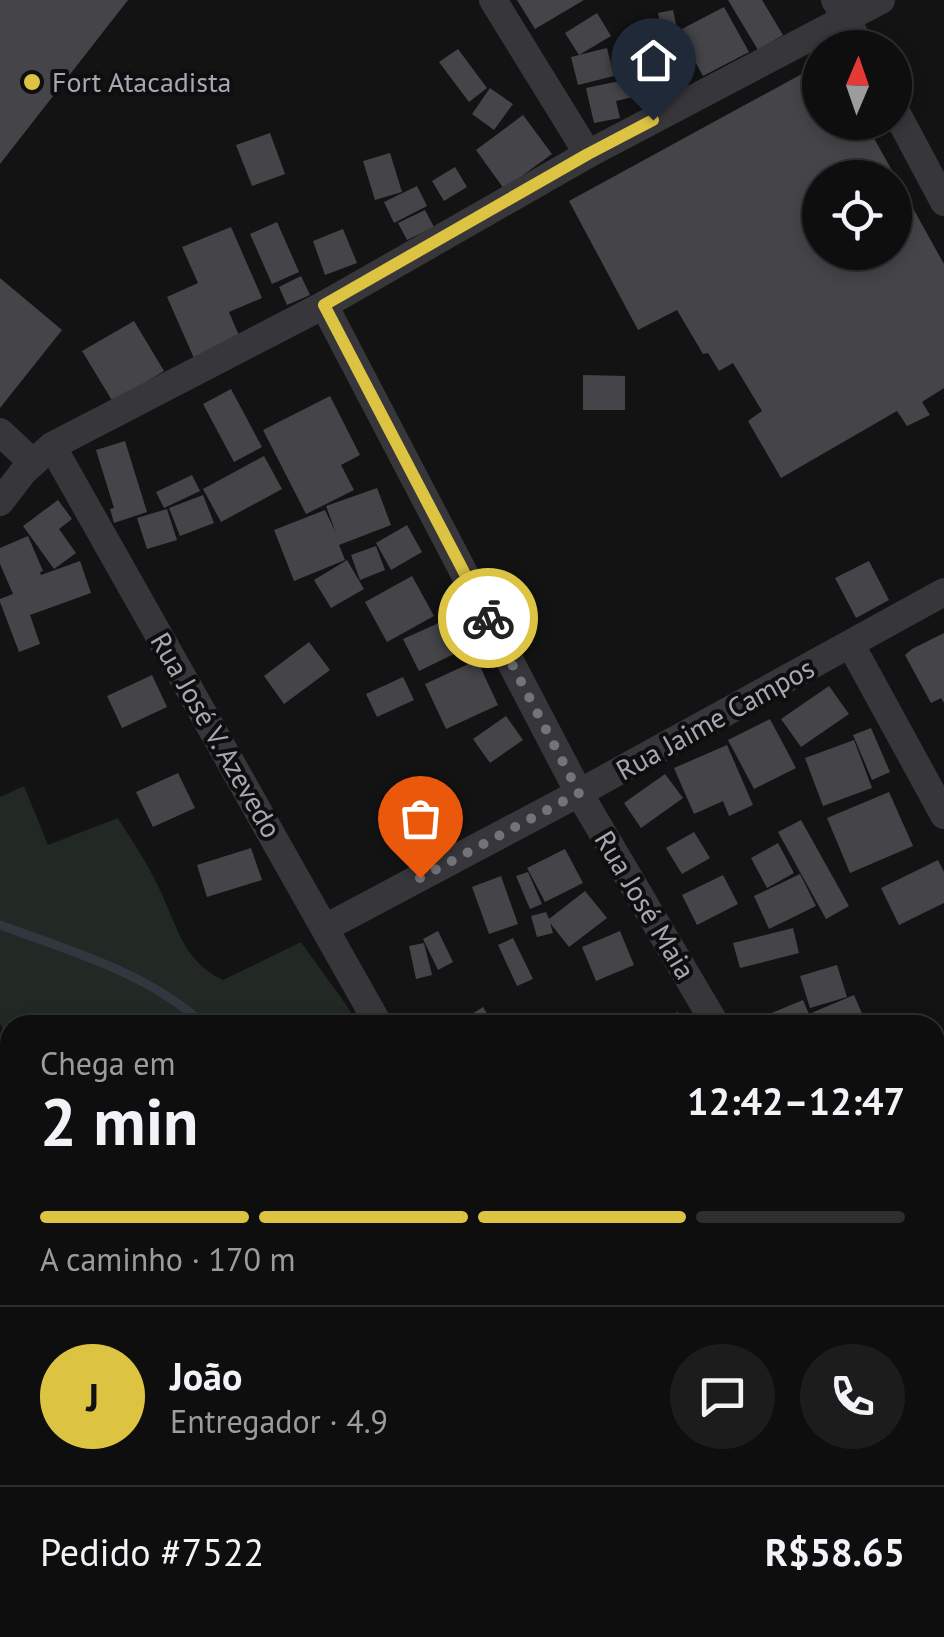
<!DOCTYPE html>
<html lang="pt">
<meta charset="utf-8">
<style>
body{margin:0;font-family:"PT Sans",sans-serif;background:#1c1c1d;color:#f1f3f6;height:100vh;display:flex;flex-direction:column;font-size:38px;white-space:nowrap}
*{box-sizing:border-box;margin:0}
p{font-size:32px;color:#9b9c9e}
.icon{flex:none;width:55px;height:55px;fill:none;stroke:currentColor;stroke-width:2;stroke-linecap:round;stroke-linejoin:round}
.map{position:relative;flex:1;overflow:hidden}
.panel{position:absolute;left:0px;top:1015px;width:945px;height:622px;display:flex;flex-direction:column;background:#0e0e0f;border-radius:30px 30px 0 0;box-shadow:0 5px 15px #0003,0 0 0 2px #2e2e2f}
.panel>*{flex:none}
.needle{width:65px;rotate:2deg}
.tools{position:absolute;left:802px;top:30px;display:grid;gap:20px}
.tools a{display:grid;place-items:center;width:110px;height:110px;border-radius:50%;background:#0e0e0f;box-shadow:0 5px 15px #0003,0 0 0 2px #2e2e2f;font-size:50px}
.pin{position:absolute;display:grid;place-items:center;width:85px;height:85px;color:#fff;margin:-102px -42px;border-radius:50% 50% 50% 0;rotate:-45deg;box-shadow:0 0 10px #0007}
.pin .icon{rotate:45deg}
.courier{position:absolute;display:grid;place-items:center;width:100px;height:100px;margin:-50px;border:8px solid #ddc342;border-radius:50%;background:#fff;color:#222;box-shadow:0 2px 12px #0007}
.headline em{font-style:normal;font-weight:800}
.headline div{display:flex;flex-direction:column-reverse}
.headline{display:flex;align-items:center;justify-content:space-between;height:170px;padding:0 40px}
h1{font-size:65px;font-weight:800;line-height:75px}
.bar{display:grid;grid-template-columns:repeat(4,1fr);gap:15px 10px;align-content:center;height:120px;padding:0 40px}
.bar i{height:12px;border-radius:8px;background:#2e2e2f}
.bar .on{background:#ddc342}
.bar p{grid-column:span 4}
.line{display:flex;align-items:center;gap:25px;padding:0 40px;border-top:2px solid #2e2e2f}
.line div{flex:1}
.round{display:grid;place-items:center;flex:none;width:105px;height:105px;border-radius:52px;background:#1c1c1d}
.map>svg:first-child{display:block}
</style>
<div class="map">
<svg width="944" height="1637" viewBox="0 0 944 1637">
<rect width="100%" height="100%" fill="#131314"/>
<g fill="#222824">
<path d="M24 786 48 845 118 818C132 841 147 862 158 886 177 924 182 961 223 980L301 942 347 1006 358 1025H10V1041L0 1024V797Z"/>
<path d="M99 1628H348L353 1637H90Z"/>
<path d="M354 1628H451L466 1637H368Z"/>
</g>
<g fill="#32373f">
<path d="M944 1582V1629L929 1637H867L879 1628H935V1587Z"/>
<path d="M451 1628H507L515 1637H466Z"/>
</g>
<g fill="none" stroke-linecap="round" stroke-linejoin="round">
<path stroke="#32373f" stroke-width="9" d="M0 925C67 950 152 974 204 1025"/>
</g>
<g fill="#454549" fill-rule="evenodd">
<path d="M0 0H128L0 164Z"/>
<path d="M517 0H584L535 29Z"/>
<path d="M728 0H762L783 35 758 50Z"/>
<path d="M724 7 749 52 703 76 678 31Z"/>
<path d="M673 10 678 33 663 36 658 13Z"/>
<path d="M597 13 611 36 579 55 565 33Z"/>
<path d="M672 42 680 63 660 71 664 80 639 90 627 60Z"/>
<path d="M607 48 614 76 578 85 571 57Z"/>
<path d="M458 49 487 88 469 102 439 62Z"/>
<path d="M820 64V122H865L944 264V388L922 402 930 415 907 426 897 411 781 478 748 421 762 411 733 363 719 371 708 353 703 354 677 310 638 330 569 201ZM820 178H895V252H820Z"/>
<path d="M629 79 633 97 616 101 620 118 594 123 586 88Z"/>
<path d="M490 88 513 104 494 130 472 114Z"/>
<path d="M523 115 552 154 504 189 476 150Z"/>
<path d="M270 133 285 174 252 186 236 145Z"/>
<path d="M390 153 402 192 375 200 363 161Z"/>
<path d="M455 167 467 187 444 201 432 181Z"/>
<path d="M417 186 427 206 394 223 384 202Z"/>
<path d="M425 210 434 227 407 240 398 223Z"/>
<path d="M277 222 299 272 272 284 250 234Z"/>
<path d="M231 227 262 298 229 312 240 338 194 358 167 297 198 283 182 247Z"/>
<path d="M343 229 357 263 325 275 313 241Z"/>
<path d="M301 276 310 295 287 305 279 287Z"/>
<path d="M0 278 62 330 0 408Z"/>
<path d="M134 321 164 371 113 402 82 351Z"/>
<path d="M583 375 625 376V410H583Z"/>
<path d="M231 389 262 447 234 462 203 404Z"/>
<path d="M330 396 360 455 341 465 354 490 306 514 263 430Z"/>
<path d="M125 441 147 512 114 523 110 509 114 508 96 450Z"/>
<path d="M264 456 282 489 221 522 203 489Z"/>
<path d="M192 475 200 491 164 508 156 492Z"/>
<path d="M377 488 391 525 339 545 345 560 294 581 274 530 325 510 336 533 326 506Z"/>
<path d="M203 495 214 523 180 536 169 508Z"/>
<path d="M58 500 72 519 59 529 76 553 54 569 23 526Z"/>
<path d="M167 509 177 540 147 549 137 518Z"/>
<path d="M407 525 422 552 391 570 376 543Z"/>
<path d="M28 536 43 571 40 572 41 575 80 561 91 593 30 615 40 644 19 652 0 602V599L13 594 0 564V548Z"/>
<path d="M376 546 385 570 360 580 351 555Z"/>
<path d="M347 560 364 589 331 608 314 580Z"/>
<path d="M869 561 889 600 856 618 835 578Z"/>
<path d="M412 576 434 616 387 642 365 602Z"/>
<path d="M459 610 475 641 457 650 441 618Z"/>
<path d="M441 622 456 653 419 671 403 639Z"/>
<path d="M944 633V703L941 698 931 703 905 655 912 649Z"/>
<path d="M309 642 330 670 284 704 264 676Z"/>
<path d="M477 660 498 705 446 729 425 684Z"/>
<path d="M152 675 167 707 122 728 107 696Z"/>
<path d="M403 677 414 700 377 717 366 694Z"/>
<path d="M829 686 849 714 801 747 781 719Z"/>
<path d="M506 716 523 740 490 763 473 739Z"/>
<path d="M770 719 796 768 754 789 728 740Z"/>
<path d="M871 728 890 772 872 780 853 735Z"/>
<path d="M854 740 872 788 823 806 805 758Z"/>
<path d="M727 745 753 805 729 816 723 801 694 814 674 768Z"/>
<path d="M178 773 195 808 153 827 136 792Z"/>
<path d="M665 774 683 798 641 828 624 803Z"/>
<path d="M439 791 456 837 439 843 422 798Z"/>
<path d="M889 792 913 846 850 873 827 818Z"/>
<path d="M410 797 431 839 399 854 378 812Z"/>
<path d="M801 820 849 906 826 919 778 832Z"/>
<path d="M694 832 710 858 682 874 666 848Z"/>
<path d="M778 843 794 873 767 888 751 858Z"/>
<path d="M251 848 262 880 207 897 197 865Z"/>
<path d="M565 849 583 883 545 902 527 868Z"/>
<path d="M938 860 944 872V903L899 925 881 888Z"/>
<path d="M528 872 542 904 530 909 516 876Z"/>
<path d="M800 874 816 906 769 929 754 896Z"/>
<path d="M723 875 738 904 697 925 682 895Z"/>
<path d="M501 876 518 924 489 934 472 887Z"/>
<path d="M585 891 607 918 569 947 550 923 553 933 537 937 531 916 546 912 549 919Z"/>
<path d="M793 928 799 953 740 968 733 943Z"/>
<path d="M438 931 453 962 438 970 423 939Z"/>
<path d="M620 931 634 965 596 981 582 947Z"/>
<path d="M513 938 533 979 517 986 498 945Z"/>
<path d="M424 943 432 975 416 979 409 946Z"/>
<path d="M837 965 847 997 810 1008 800 976Z"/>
<path d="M854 995 867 1025H743L803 1000 809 1014Z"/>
<path d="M483 1007 494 1025H455Z"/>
<path d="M678 1012 684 1025H651L675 1013Z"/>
<path d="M10 1379V1420L0 1424V1382Z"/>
<path d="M944 1406V1442L935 1427V1411Z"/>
<path d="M10 1441V1496L0 1501V1446Z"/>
<path d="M660 1628H713L722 1637H668Z"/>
</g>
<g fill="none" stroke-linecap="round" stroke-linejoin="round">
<g stroke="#36363b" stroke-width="28">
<path d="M493 0 588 154"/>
<path d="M835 0 862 48"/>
<path d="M895 110 944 202"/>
<path d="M324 305 579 793 716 1025"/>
<path d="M0 432 32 462"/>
<path d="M52 446 379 1025"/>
<path d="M0 502 24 471 52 446 324 305 588 154 881 0"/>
<path d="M851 645 944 815"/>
<path d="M325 928 579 793 944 592"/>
<path d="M0 1127 10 1121"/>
<path d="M935 1250 944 1241"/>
<path d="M935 1459 944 1472"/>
<path d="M0 1590 10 1608"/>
<path d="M21 1628 26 1637"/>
<path d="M564 1637 572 1628"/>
</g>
</g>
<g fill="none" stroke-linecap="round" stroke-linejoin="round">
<path stroke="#73747b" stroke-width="10" stroke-dasharray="0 18" d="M420 878 579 793 488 618"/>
<path stroke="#ddc342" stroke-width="12" d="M488 618 324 305 588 154 653 120"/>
</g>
<circle fill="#ddc342" stroke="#0e0e0f" stroke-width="4" cx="32" cy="82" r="10"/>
<g text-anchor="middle" stroke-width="8" stroke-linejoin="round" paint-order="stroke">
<g font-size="28" fill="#a6a8b3" stroke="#0e0e0f" text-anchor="start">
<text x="52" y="92">Fort Atacadista</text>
</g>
<g font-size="28" fill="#a6a8b3" stroke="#0e0e0f">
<text transform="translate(715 719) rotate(-29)" y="10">Rua Jaime Campos</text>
<text transform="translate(216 735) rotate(60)" y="10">Rua José V. Azevedo</text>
<text transform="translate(645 905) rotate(59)" y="10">Rua José Maia</text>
</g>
</g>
</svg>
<div class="tools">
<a><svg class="needle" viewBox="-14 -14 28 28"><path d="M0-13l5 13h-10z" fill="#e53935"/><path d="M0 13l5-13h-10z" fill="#9b9c9e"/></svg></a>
<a><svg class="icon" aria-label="locate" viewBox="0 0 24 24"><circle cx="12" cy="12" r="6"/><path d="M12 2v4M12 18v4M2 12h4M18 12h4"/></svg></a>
</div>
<div class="pin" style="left:420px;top:878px;background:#ea580c"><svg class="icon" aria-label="bag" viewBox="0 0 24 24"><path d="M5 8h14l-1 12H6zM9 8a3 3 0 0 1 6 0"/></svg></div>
<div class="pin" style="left:653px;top:120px;background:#1f2937"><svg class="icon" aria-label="home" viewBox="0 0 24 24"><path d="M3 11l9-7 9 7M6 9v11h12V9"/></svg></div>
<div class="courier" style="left:488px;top:618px"><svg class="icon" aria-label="bike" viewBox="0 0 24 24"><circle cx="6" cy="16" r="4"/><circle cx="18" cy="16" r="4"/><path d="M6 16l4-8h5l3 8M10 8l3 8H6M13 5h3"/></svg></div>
<section class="panel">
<div class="headline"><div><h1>2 min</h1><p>Chega em</p></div><em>12:42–12:47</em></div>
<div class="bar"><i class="on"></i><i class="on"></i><i class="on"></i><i></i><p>A caminho · 170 m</p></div>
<div class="line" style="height:180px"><b class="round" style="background:#ddc342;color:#111">J</b><div><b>João</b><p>Entregador · 4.9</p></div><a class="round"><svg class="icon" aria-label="chat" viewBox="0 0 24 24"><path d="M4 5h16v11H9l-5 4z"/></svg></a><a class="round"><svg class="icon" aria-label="phone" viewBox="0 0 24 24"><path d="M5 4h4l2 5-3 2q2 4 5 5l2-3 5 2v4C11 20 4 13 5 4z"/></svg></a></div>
<div class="line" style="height:130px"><div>Pedido #7522</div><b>R$58.65</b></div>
</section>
</div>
